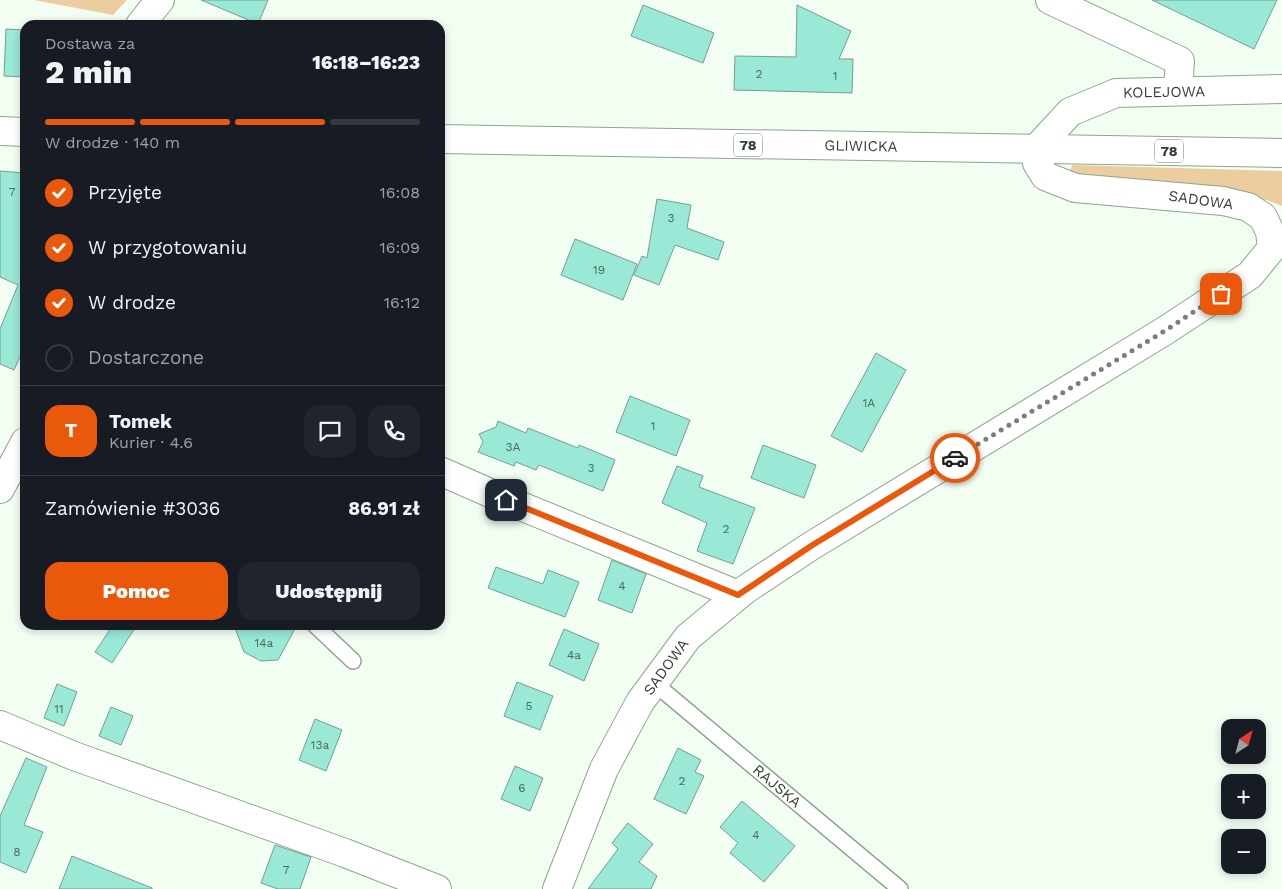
<!DOCTYPE html>
<html lang="pl">
<meta charset="utf-8">
<style>
body{margin:0;font-family:"Work Sans",sans-serif;background:#20242c;color:#f1f3f6;height:100vh;display:flex;flex-direction:column;font-size:19px;white-space:nowrap}
*{box-sizing:border-box;margin:0}
p{font-size:16px;color:#9ea1a6}
.icon{flex:none;width:28px;height:28px;fill:none;stroke:currentColor;stroke-width:2;stroke-linecap:round;stroke-linejoin:round}
.map{position:relative;flex:1;overflow:hidden}
.side{position:absolute;left:20px;top:20px;width:425px;height:610px;display:flex;flex-direction:column;background:#171b24;border-radius:15px;box-shadow:0 2px 8px #0003}
.side>*{flex:none}
.needle{width:32px;rotate:36deg}
.fabs{position:absolute;left:1221px;top:719px;display:grid;gap:10px}
.fabs a{display:grid;place-items:center;width:45px;height:45px;border-radius:10px;background:#171b24;box-shadow:0 2px 8px #0003;font-size:25px}
.pin{position:absolute;display:grid;place-items:center;width:42px;height:42px;color:#fff;margin:-21px;border-radius:10px;box-shadow:0 2px 8px #0006}
.courier{position:absolute;display:grid;place-items:center;width:50px;height:50px;margin:-25px;border:4px solid #ea580c;border-radius:50%;background:#fff;color:#222;box-shadow:0 1px 6px #0007}
.summary em{font-style:normal;font-weight:800}
.summary div{display:flex;flex-direction:column-reverse}
.summary{display:flex;align-items:center;justify-content:space-between;height:85px;padding:0 25px}
h1{font-size:32px;font-weight:800;line-height:38px}
.bar{display:grid;grid-template-columns:repeat(4,1fr);gap:8px 5px;align-content:center;height:60px;padding:0 25px}
.bar i{height:6px;border-radius:4px;background:#363941}
.bar .current{background:#ea580c}
.bar p{grid-column:span 4}
.line{display:flex;align-items:center;gap:12px;padding:0 25px;border-top:1px solid #363941}
.line div{flex:1}
.round{display:grid;place-items:center;flex:none;width:52px;height:52px;border-radius:15px;background:#20242c}
ol{padding:0 25px;list-style:none}
li{display:flex;align-items:center;gap:15px;height:55px}
li p{margin-inline-start:auto}
li .icon{padding:5px;border-radius:50%;background:#ea580c;color:#fff;stroke-width:4}
li:last-child{color:#9ea1a6}
li i{width:28px;height:28px;border:2px solid #363941;border-radius:50%}
.cta{display:flex;gap:10px;margin-top:auto;padding:10px 25px}
.cta a{flex:1;height:58px;border-radius:15px;background:#ea580c;color:#fff;font-size:20px;font-weight:800;line-height:58px;text-align:center}
.cta a+a{background:#20242c;color:#f1f3f6}
.map>svg:first-child{display:block}
</style>
<div class="map">
<svg width="1282" height="889" viewBox="0 0 1282 889">
<rect width="100%" height="100%" fill="#f3fef3"/>
<g fill="#ebcd9f">
<path d="M34 0H127L113 15Z"/>
<path d="M1072 165 1282 171V206L1267 200 1084 186 1069 175Z"/>
</g>
<g fill="#9ae8d6" stroke="#769d93">
<path d="M201 0H268L258 24Z"/>
<path d="M1152 0H1277L1254 49Z"/>
<path d="M643 5 714 33 703 63 631 36Z"/>
<path d="M797 5 851 31 839 59H853L852 93 734 90 735 56 796 57Z"/>
<path d="M6 29 25 30V77L4 76Z"/>
<path d="M0 171 25 173V346L14 370 0 364V329L18 285 0 277Z"/>
<path d="M657 199 691 205 687 228 724 242 718 260 675 245 659 285 634 275 642 256 647 258Z"/>
<path d="M575 239 637 264 623 300 561 275Z"/>
<path d="M876 353 906 370 862 452 831 436Z"/>
<path d="M630 396 690 420 676 456 616 432Z"/>
<path d="M498 421 526 433 528 428 578 448 579 445 615 460 603 491 539 465 536 470 516 462 514 466 478 452 483 442 479 434 496 427Z"/>
<path d="M763 445 816 465 804 498 751 478Z"/>
<path d="M677 466 703 476 699 487 755 508 733 564 697 551 707 523 662 503Z"/>
<path d="M612 560 646 574 632 613 598 600Z"/>
<path d="M496 567 543 584 548 570 579 582 565 617 488 588Z"/>
<path d="M113 625H137L112 663 95 652Z"/>
<path d="M234 625H297L278 660 261 661 244 652Z"/>
<path d="M564 629 599 644 584 681 549 665Z"/>
<path d="M517 682 553 696 540 730 504 716Z"/>
<path d="M57 684 77 692 64 726 44 718Z"/>
<path d="M111 707 133 716 121 745 99 736Z"/>
<path d="M315 719 342 730 326 771 299 760Z"/>
<path d="M678 748 701 760 695 772 704 776 686 814 654 799Z"/>
<path d="M26 758 47 767 24 825 43 832 26 873 0 862V816Z"/>
<path d="M515 766 543 778 530 811 501 799Z"/>
<path d="M742 801 795 846 764 882 730 853 738 843 720 827Z"/>
<path d="M628 823 653 844 639 862 657 876 651 889H588L618 849 612 843Z"/>
<path d="M275 845 311 857 300 889H278L261 883Z"/>
<path d="M72 856 152 888V889H59Z"/>
</g>
<g fill="none" stroke-linecap="round" stroke-linejoin="round">
<defs>
<g id="service">
<path d="M315 625 353 661"/>
<path d="M654 683 900 889"/>
</g>
<g id="minor">
<path d="M1050 0 1180 61 1178 91"/>
<path d="M140 25 160 0"/>
<path d="M440 471 506 500 738 595"/>
<path d="M0 489 25 442"/>
<path d="M0 725 74 756 345 853 437 889"/>
<path d="M557 889 604 769 640 702 688 637 746 589 811 546 1163 332 1250 275 1272 248 1270 232 1263 217 1248 207 1223 201 1075 188 1045 176 1037 163 1036 149 1070 112 1116 93 1282 89"/>
</g>
<g id="primary">
<path d="M0 131 25 132"/>
<path d="M440 139 1282 153"/>
</g>
</defs>
<use href="#service" stroke="#8ca58c" stroke-width="18"/>
<use href="#minor" stroke="#8ca58c" stroke-width="30"/>
<use href="#primary" stroke="#8ca58c" stroke-width="30"/>
<use href="#service" stroke="#fff" stroke-width="15"/>
<use href="#minor" stroke="#fff" stroke-width="28"/>
<use href="#primary" stroke="#fff" stroke-width="28"/>
</g>
<g fill="none" stroke-linecap="round" stroke-linejoin="round">
<path stroke="#778277" stroke-width="5" stroke-dasharray="0 9" d="M955 458 1163 332 1221 294"/>
<path stroke="#ea580c" stroke-width="6" d="M506 500 738 595 811 546 955 458"/>
</g>
<g text-anchor="middle" stroke-width="4.5" stroke-linejoin="round" paint-order="stroke">
<g font-size="12" fill="#4e695c">
<text x="759" y="78">2</text>
<text x="835" y="80">1</text>
<text x="12" y="196">7</text>
<text x="671" y="222">3</text>
<text x="599" y="274">19</text>
<text x="869" y="407">1A</text>
<text x="653" y="430">1</text>
<text x="513" y="451">3A</text>
<text x="591" y="472">3</text>
<text x="726" y="533">2</text>
<text x="622" y="590">4</text>
<text x="264" y="647">14a</text>
<text x="574" y="659">4a</text>
<text x="529" y="710">5</text>
<text x="59" y="713">11</text>
<text x="320" y="749">13a</text>
<text x="682" y="785">2</text>
<text x="522" y="792">6</text>
<text x="756" y="839">4</text>
<text x="17" y="856">8</text>
<text x="286" y="874">7</text>
</g>
<g fill="#fff" stroke="#717971" stroke-width="1">
<rect x="734" y="133.5" width="28" height="23" rx="4"/>
<rect x="1155" y="139.5" width="28" height="23" rx="4"/>
</g>
<g font-size="14" font-weight="bold" fill="#343f34">
<text x="748" y="150">78</text>
<text x="1169" y="156">78</text>
</g>
<g font-size="15" fill="#343f34" stroke="#fff">
<text transform="translate(1164 92) rotate(-1)" y="5">KOLEJOWA</text>
<text transform="translate(861 146) rotate(1)" y="5">GLIWICKA</text>
<text transform="translate(1201 200) rotate(8)" y="5">SADOWA</text>
<text transform="translate(666 667) rotate(-54)" y="5">SADOWA</text>
<text transform="translate(777 786) rotate(40)" y="5">RAJSKA</text>
</g>
</g>
</svg>
<div class="fabs">
<a><svg class="needle" viewBox="-14 -14 28 28"><path d="M0-13l5 13h-10z" fill="#e53935"/><path d="M0 13l5-13h-10z" fill="#9ea1a6"/></svg></a>
<a>+</a>
<a>−</a>
</div>
<div class="pin" style="left:1221px;top:294px;background:#ea580c"><svg class="icon" aria-label="bag" viewBox="0 0 24 24"><path d="M5 8h14l-1 12H6zM9 8a3 3 0 0 1 6 0"/></svg></div>
<div class="pin" style="left:506px;top:500px;background:#1f2937"><svg class="icon" aria-label="home" viewBox="0 0 24 24"><path d="M3 11l9-7 9 7M6 9v11h12V9"/></svg></div>
<div class="courier" style="left:955px;top:458px"><svg class="icon" aria-label="car" viewBox="0 0 24 24"><path d="M5 17H2v-5l4-1 3-4h7l3 4 3 1v5h-3M9 17h6M6 11h13"/><circle cx="7" cy="17" r="2"/><circle cx="17" cy="17" r="2"/></svg></div>
<section class="side">
<div class="summary"><div><h1>2 min</h1><p>Dostawa za</p></div><em>16:18–16:23</em></div>
<div class="bar"><i class="current"></i><i class="current"></i><i class="current"></i><i></i><p>W drodze · 140 m</p></div>
<ol>
<li><svg class="icon" aria-label="check" viewBox="0 0 24 24"><path d="M5 12l5 5 9-10"/></svg>Przyjęte<p>16:08</p></li>
<li><svg class="icon" aria-label="check" viewBox="0 0 24 24"><path d="M5 12l5 5 9-10"/></svg>W przygotowaniu<p>16:09</p></li>
<li><svg class="icon" aria-label="check" viewBox="0 0 24 24"><path d="M5 12l5 5 9-10"/></svg>W drodze<p>16:12</p></li>
<li><i></i>Dostarczone</li>
</ol>
<div class="line" style="height:90px"><b class="round" style="background:#ea580c;color:#fff">T</b><div><b>Tomek</b><p>Kurier · 4.6</p></div><a class="round"><svg class="icon" aria-label="chat" viewBox="0 0 24 24"><path d="M4 5h16v11H9l-5 4z"/></svg></a><a class="round"><svg class="icon" aria-label="phone" viewBox="0 0 24 24"><path d="M5 4h4l2 5-3 2q2 4 5 5l2-3 5 2v4C11 20 4 13 5 4z"/></svg></a></div>
<div class="line" style="height:65px"><div>Zamówienie #3036</div><b>86.91 zł</b></div>
<div class="cta"><a>Pomoc</a><a>Udostępnij</a></div>
</section>
</div>
